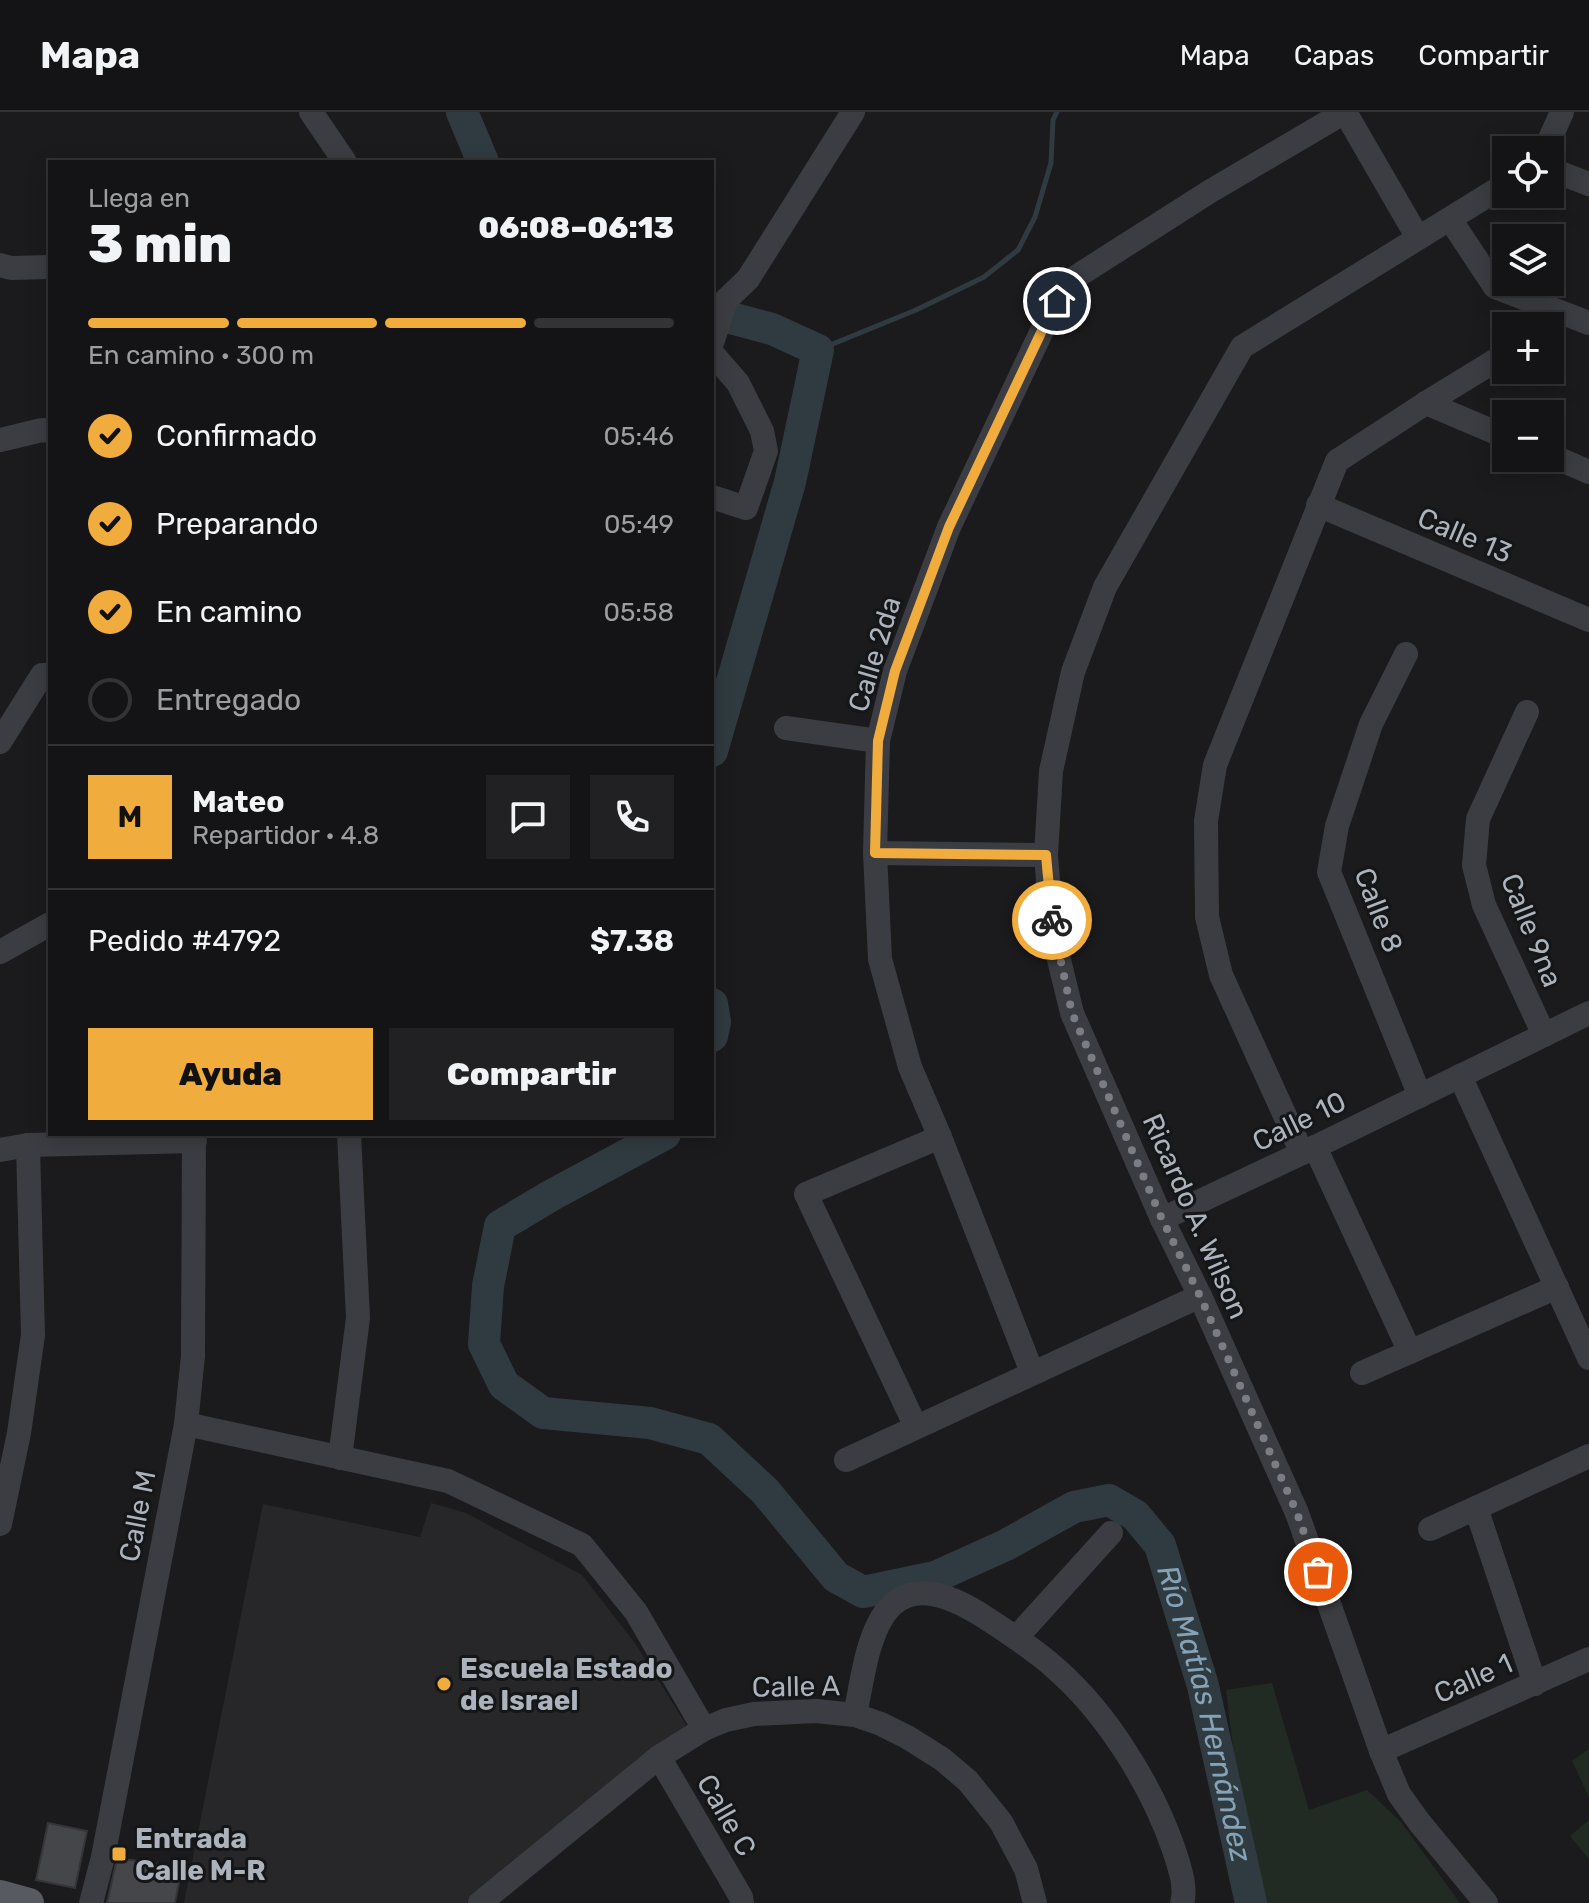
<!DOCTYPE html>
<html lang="es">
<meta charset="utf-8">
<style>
body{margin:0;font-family:Rubik,sans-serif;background:#212123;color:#f1f3f6;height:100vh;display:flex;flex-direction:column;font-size:30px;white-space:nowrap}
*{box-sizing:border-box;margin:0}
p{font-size:26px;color:#9d9ea1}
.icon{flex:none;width:44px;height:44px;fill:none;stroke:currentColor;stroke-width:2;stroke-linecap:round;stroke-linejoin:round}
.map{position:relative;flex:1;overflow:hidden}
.side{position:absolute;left:48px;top:48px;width:666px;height:976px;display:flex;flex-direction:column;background:#141416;border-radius:0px;box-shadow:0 4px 20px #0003,0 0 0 2px #333335}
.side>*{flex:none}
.fabs{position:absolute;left:1492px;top:24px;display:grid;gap:16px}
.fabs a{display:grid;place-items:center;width:72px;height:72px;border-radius:0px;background:#141416;box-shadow:0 4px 20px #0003,0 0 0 2px #333335;font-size:40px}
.pin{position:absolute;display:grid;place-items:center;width:68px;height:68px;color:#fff;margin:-34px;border:4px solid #fff;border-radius:50%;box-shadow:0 2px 8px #0007}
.courier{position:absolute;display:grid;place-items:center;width:80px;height:80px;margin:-40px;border:6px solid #f1ac3e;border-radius:50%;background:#fff;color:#222;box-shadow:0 2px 10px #0007}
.overview em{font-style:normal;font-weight:800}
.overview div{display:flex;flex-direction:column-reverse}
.overview{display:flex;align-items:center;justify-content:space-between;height:136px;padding:0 40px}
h1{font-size:52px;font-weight:800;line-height:60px}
.bar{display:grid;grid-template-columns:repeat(4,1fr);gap:12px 8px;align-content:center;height:96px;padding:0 40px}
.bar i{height:10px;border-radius:6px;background:#333335}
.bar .current{background:#f1ac3e}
.bar p{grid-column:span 4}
.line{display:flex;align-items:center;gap:20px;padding:0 40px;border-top:2px solid #333335}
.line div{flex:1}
.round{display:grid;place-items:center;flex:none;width:84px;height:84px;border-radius:0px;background:#212123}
ol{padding:0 40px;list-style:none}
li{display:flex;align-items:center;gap:24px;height:88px}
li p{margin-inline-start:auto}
li .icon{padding:8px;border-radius:50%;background:#f1ac3e;color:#111;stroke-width:4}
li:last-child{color:#9d9ea1}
li i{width:44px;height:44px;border:4px solid #333335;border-radius:50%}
.action{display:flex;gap:16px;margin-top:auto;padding:16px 40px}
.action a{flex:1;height:92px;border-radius:0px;background:#f1ac3e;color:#111;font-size:32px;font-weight:800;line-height:92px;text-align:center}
.action a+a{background:#212123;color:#f1f3f6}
header{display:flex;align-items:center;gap:48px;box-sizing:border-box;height:112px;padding:0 40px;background:#141416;border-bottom:2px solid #333335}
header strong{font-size:38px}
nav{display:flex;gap:44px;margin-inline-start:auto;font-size:28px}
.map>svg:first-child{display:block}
</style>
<header>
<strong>Mapa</strong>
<nav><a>Mapa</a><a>Capas</a><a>Compartir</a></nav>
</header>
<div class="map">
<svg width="1589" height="1791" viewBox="0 0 1589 1791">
<rect width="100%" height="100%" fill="#1b1b1d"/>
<path fill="#27272a" d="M431 1391 466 1401 582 1463 635 1531 687 1614 634 1660 466 1791H184L263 1392 420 1425Z"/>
<g fill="#222b23">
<path d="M1272 1571 1309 1698 1367 1678 1401 1710 1460 1791H1252L1226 1578Z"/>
<path d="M1589 1637V1685L1572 1649Z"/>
<path d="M1589 1708V1747L1570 1724Z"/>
</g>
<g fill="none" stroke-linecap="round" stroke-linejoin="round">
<path stroke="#303b41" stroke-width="5" d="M818 238 916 198 984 165 1018 138 1035 105 1051 51 1053 8 1057 0"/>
<g stroke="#303b41" stroke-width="32">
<path d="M462 0 483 50"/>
<path d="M712 201 772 217 818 238 790 370 712 639"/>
<path d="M712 892 715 910 712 924"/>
<path id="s1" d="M665 1022 552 1083 500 1114 488 1174 484 1232 504 1273 543 1301 650 1311 709 1327 765 1379 836 1465 863 1480 935 1465 1006 1433 1074 1395 1109 1388 1135 1403 1160 1433 1203 1574 1251 1791"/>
</g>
</g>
<g fill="#45464a" stroke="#353539" stroke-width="2">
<path d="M48 1711 87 1719 75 1776 36 1768Z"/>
<path d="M117 1746 182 1755 175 1791H107Z"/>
</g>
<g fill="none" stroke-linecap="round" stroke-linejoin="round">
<g stroke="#3c3d42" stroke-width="24">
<path d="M311 0 345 50"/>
<path d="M1345 0 1418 126"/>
<path d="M1545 38 1562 0"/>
<path d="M1550 57 1589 72"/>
<path d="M1450 107 1495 175 1589 211"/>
<path d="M0 153 11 156 50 155"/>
<path d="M712 231 726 188 748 167 853 0"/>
<path d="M712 241 738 271 762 319 766 339 746 396 712 385"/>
<path d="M1426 291 1506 325"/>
<path d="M0 328 42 318 50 319"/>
<path d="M1550 343 1589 360"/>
<path d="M1318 393 1589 508"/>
<path d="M1406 542 1371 612 1337 714 1329 760 1420 984"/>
<path d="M1527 600 1478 707 1474 753 1484 793 1544 923"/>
<path d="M786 616 878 629"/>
<path d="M0 630 42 563H50"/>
<path d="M875 741 1046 743"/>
<path d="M0 840 50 812"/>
<path d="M1460 964 1589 1246"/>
<path d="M1315 1035 1410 1240"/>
<path d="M0 1038 28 1033 195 1029"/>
<path d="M1302 1041 1221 863 1207 805 1206 709 1215 653 1337 349 1426 291 1506 242"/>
<path d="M1162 1107 1315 1035 1589 901"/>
<path d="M1032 1260 940 1025 910 955 880 847 875 741 878 629 895 559 949 415 1047 208 1068 170 1209 80 1345 0"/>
<path d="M1362 1261 1557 1175"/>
<path d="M186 1312 448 1369 582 1433 636 1500 704 1617"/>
<path d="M916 1315 806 1082 940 1025"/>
<path d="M340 1346 358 1206 349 1022"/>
<path d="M846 1348 1200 1184"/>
<path d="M1476 1396 1535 1572"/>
<path d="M0 1412 19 1321 33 1223 28 1033"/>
<path d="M1430 1417 1589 1344"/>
<path d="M1016 1526 1111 1421"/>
<path d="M855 1603C862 1571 867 1518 891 1494 919 1467 960 1489 986 1506 1010 1522 1034 1537 1055 1556 1107 1601 1152 1674 1174 1738 1179 1754 1187 1775 1182 1791"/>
<path d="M1381 1639 1589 1547"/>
<path d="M659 1645 741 1785 742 1791"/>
<path d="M91 1791 103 1745 186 1312 193 1244 194 1022"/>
<path d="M480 1791 659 1645 704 1617 726 1608 754 1602 816 1599 855 1603 881 1612 907 1625 942 1647 968 1669 1001 1710 1026 1757 1035 1791"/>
<path d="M1486 1791 1419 1710 1399 1682 1381 1639 1297 1401 1200 1184 1162 1107 1072 901 1052 819 1046 743 1051 659 1073 560 1105 475 1242 235 1506 72"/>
</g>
<path stroke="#585a61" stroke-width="30" d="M0 1783 29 1791"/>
</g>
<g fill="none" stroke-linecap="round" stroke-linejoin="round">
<path stroke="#7a7e84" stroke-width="8" stroke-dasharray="0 14.4" d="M1052 808 1072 901 1162 1107 1200 1184 1297 1401 1318 1460"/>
<path stroke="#f1ac3e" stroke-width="10" d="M1052 808 1046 743 875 741 878 629 895 559 949 415 1047 208 1057 189"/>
</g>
<g fill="#f1ac3e" stroke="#151618" stroke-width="3">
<circle cx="444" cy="1572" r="8"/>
<rect x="111" y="1734" width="16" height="16" rx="4"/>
</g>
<g text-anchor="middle" stroke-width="6" stroke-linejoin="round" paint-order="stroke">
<g font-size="28" fill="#adb3bc" stroke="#151618">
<text transform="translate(1465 423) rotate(23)" y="10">Calle 13</text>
<text transform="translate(874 542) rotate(-73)" y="10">Calle 2da</text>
<text transform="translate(1379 798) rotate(69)" y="10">Calle 8</text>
<text transform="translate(1532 818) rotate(68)" y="10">Calle 9na</text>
<text transform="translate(1299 1009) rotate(-26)" y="10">Calle 10</text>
<text transform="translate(1196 1104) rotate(66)" y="10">Ricardo A. Wilson</text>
<text transform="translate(137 1404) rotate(-79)" y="10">Calle M</text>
<text transform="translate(1473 1566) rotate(-24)" y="10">Calle 1</text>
<text transform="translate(796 1574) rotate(-1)" y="10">Calle A</text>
<text transform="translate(727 1703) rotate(60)" y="10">Calle C</text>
</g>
<g font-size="28" font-weight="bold" fill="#adb3bc" stroke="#151618" text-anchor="start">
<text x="460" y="1566">Escuela Estado<tspan x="460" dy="32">de Israel</tspan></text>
<text x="135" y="1736">Entrada<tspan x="135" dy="32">Calle M-R</tspan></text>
</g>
<g font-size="30" font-style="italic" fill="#85a2b6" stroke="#151618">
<text dy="10" stroke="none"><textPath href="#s1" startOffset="1298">Río Matías Hernández</textPath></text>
</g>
</g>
</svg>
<div class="fabs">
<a><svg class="icon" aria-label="locate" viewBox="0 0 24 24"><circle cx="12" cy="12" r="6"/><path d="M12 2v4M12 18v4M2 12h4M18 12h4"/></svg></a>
<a><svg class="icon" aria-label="layers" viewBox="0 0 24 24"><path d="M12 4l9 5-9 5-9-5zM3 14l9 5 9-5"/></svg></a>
<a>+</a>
<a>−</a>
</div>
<div class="pin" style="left:1318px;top:1460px;background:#ea580c"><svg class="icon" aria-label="bag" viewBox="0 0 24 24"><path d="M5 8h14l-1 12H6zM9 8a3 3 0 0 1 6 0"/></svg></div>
<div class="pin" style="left:1057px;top:189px;background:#1f2937"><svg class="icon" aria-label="home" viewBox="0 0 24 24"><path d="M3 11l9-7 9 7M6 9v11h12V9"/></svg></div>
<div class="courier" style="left:1052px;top:808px"><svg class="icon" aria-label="bike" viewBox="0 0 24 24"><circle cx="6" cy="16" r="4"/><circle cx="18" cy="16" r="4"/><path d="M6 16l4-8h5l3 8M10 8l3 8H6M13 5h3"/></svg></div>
<section class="side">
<div class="overview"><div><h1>3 min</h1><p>Llega en</p></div><em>06:08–06:13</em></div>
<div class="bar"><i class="current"></i><i class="current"></i><i class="current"></i><i></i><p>En camino · 300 m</p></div>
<ol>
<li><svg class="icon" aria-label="check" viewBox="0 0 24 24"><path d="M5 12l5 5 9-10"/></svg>Confirmado<p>05:46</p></li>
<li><svg class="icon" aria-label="check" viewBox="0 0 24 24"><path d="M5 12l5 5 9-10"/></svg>Preparando<p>05:49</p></li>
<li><svg class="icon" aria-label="check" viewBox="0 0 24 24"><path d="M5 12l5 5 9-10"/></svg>En camino<p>05:58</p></li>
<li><i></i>Entregado</li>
</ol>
<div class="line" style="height:144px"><b class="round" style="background:#f1ac3e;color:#111">M</b><div><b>Mateo</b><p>Repartidor · 4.8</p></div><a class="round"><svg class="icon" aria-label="chat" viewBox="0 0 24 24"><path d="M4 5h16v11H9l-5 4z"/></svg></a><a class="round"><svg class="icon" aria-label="phone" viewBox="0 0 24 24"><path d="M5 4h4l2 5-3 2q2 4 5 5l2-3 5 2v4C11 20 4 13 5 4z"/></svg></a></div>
<div class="line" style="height:104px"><div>Pedido #4792</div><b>$7.38</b></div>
<div class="action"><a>Ayuda</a><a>Compartir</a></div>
</section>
</div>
